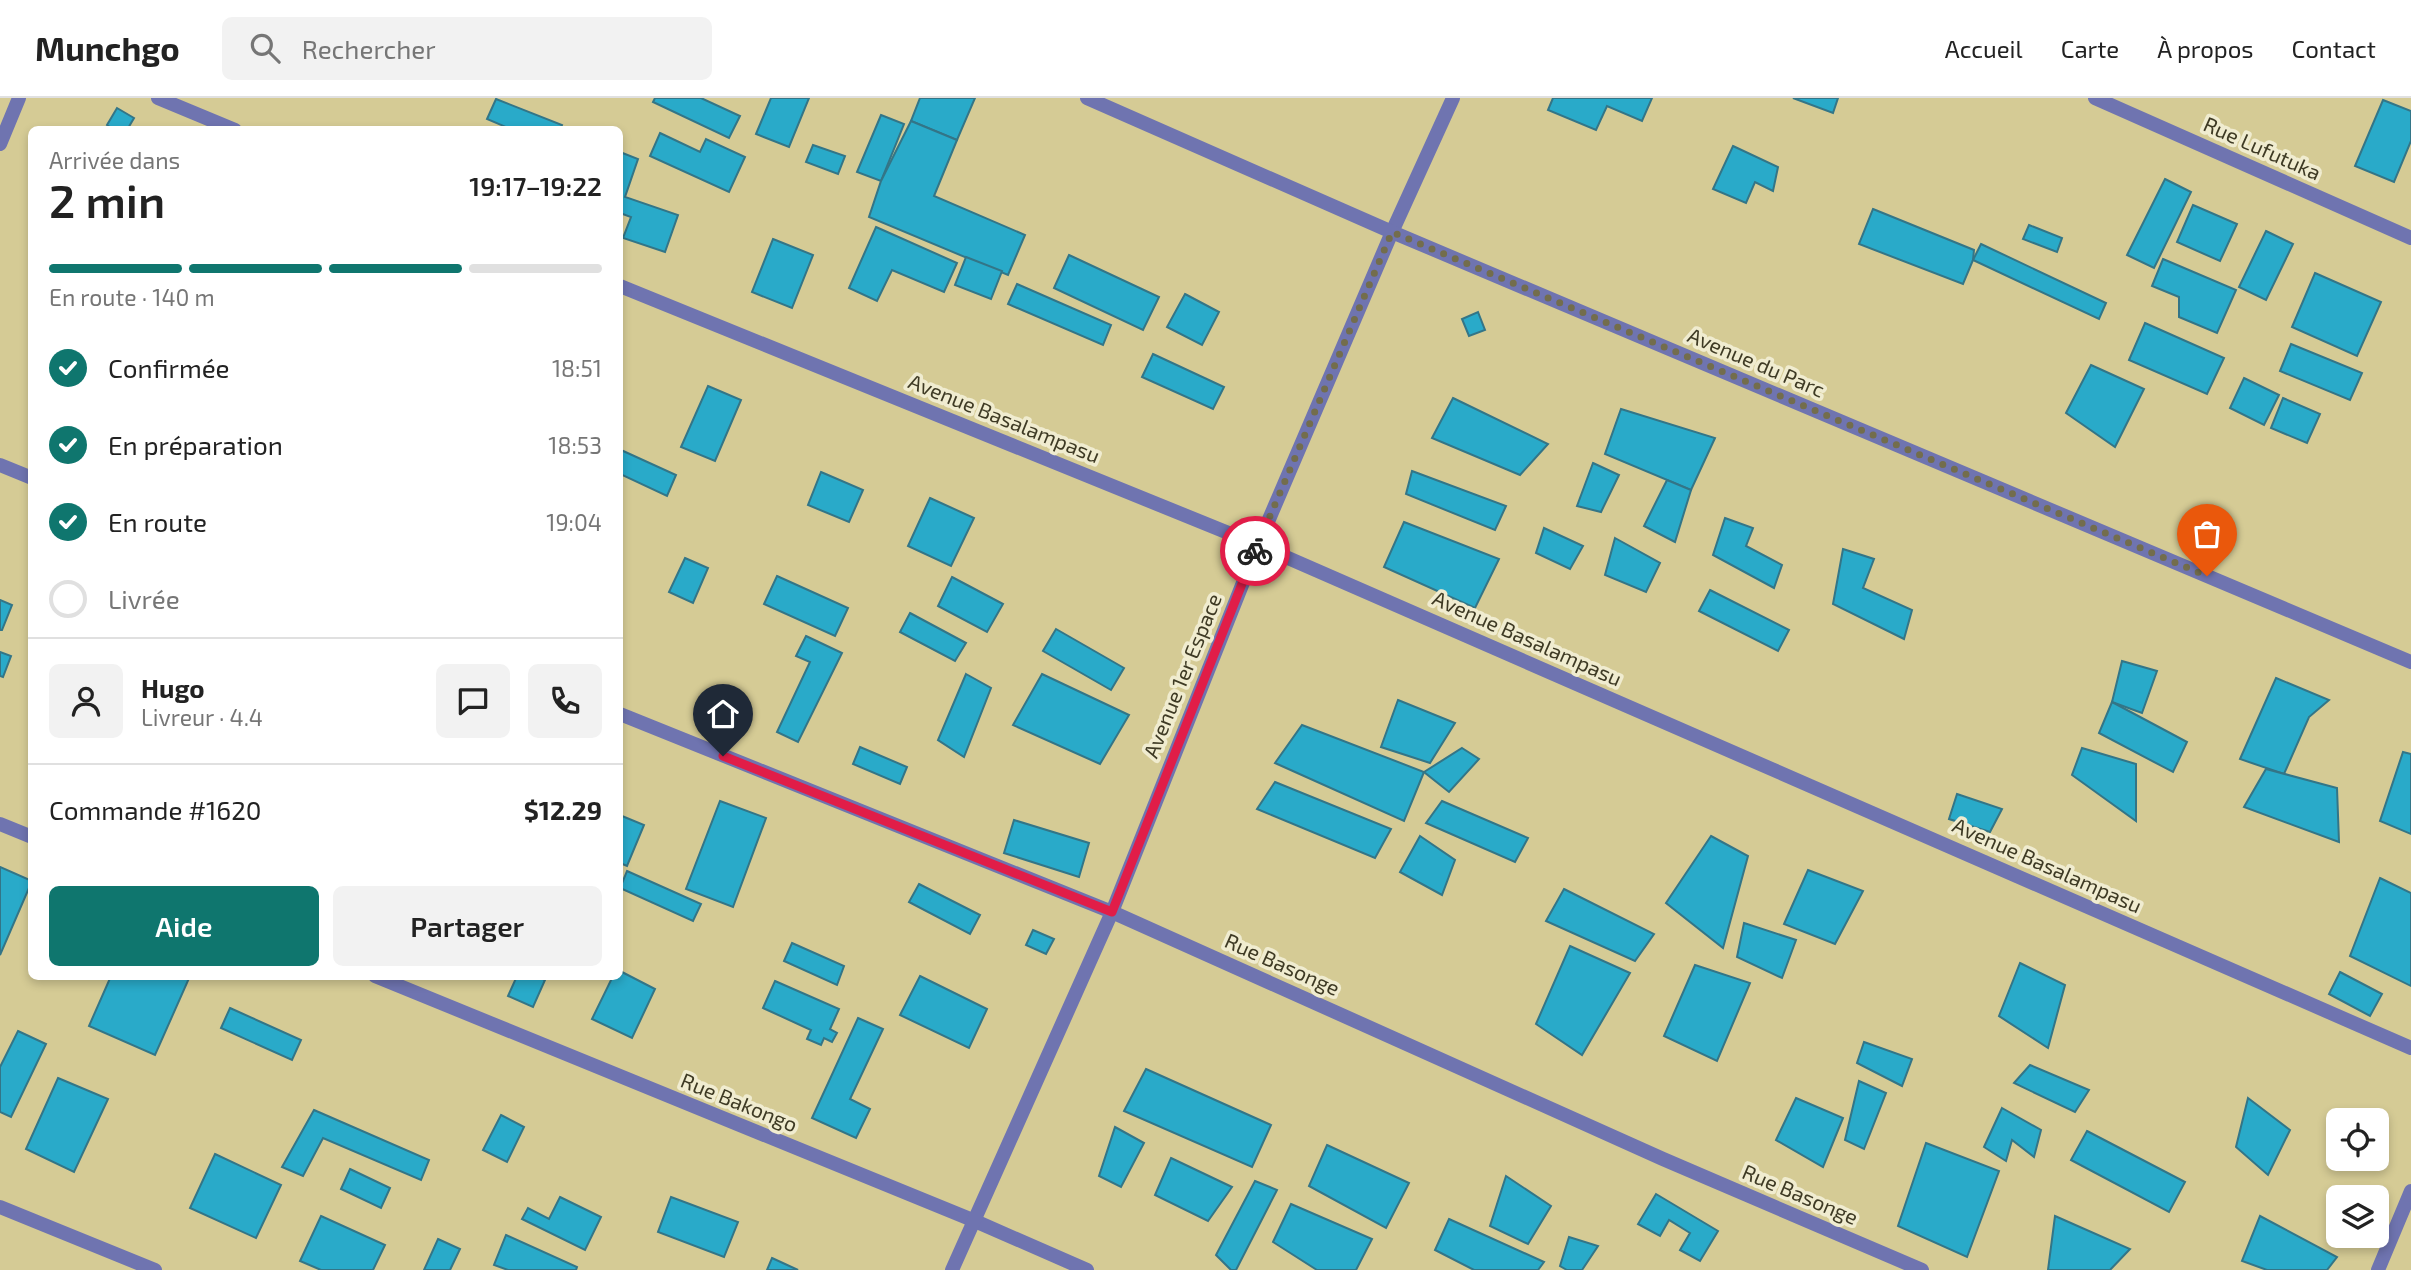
<!DOCTYPE html>
<html lang="fr">
<meta charset="utf-8">
<style>
body{margin:0;font-family:"Exo 2",sans-serif;background:#f2f2f2;color:#222;height:100vh;display:flex;flex-direction:column;font-size:26px;white-space:nowrap}
*{box-sizing:border-box;margin:0}
p{font-size:23px;color:#767676}
.icon{flex:none;width:38px;height:38px;fill:none;stroke:currentColor;stroke-width:2;stroke-linecap:round;stroke-linejoin:round}
.map{position:relative;flex:1;overflow:hidden}
.sheet{position:absolute;left:28px;top:28px;width:595px;height:854px;display:flex;flex-direction:column;background:#fff;border-radius:10px;box-shadow:0 4px 10px #0003}
.sheet>*{flex:none}
.tools{position:absolute;left:2326px;top:1010px;display:grid;gap:14px}
.tools a{display:grid;place-items:center;width:63px;height:63px;border-radius:10px;background:#fff;box-shadow:0 4px 10px #0003;font-size:35px}
.pin{position:absolute;display:grid;place-items:center;width:60px;height:60px;color:#fff;margin:-72px -30px;border-radius:50% 50% 50% 0;rotate:-45deg;box-shadow:0 0 7px #0007}
.pin .icon{rotate:45deg}
.courier{position:absolute;display:grid;place-items:center;width:70px;height:70px;margin:-35px;border:5px solid #e11d48;border-radius:50%;background:#fff;color:#222;box-shadow:0 2px 9px #0007}
.headline em{font-style:normal;font-weight:600}
.headline div{display:flex;flex-direction:column-reverse}
.headline{display:flex;align-items:center;justify-content:space-between;height:119px;padding:0 21px}
h1{font-size:46px;font-weight:600;line-height:52px}
.bar{display:grid;grid-template-columns:repeat(4,1fr);gap:10px 7px;align-content:center;height:84px;padding:0 21px}
.bar i{height:9px;border-radius:5px;background:#e0e0e0}
.bar .current{background:#0f766e}
.bar p{grid-column:span 4}
.line{display:flex;align-items:center;gap:18px;padding:0 21px;border-top:2px solid #e0e0e0}
.line div{flex:1}
.round{display:grid;place-items:center;flex:none;width:74px;height:74px;border-radius:10px;background:#f2f2f2}
ol{padding:0 21px;list-style:none}
li{display:flex;align-items:center;gap:21px;height:77px}
li p{margin-inline-start:auto}
li .icon{padding:7px;border-radius:50%;background:#0f766e;color:#fff;stroke-width:4}
li:last-child{color:#767676}
li i{width:38px;height:38px;border:4px solid #e0e0e0;border-radius:50%}
.primary-button{display:flex;gap:14px;margin-top:auto;padding:14px 21px}
.primary-button a{flex:1;height:80px;border-radius:10px;background:#0f766e;color:#fff;font-size:28px;font-weight:600;line-height:80px;text-align:center}
.primary-button a+a{background:#f2f2f2;color:#222}
header{display:flex;align-items:center;gap:42px;box-sizing:border-box;height:98px;padding:0 35px;background:#fff;border-bottom:2px solid #e0e0e0}
header strong{font-size:33px}
nav{display:flex;gap:38px;margin-inline-start:auto;font-size:24px}
.search{width:490px;height:63px;background:#f2f2f2;display:flex;align-items:center;gap:18px;box-sizing:border-box;padding:0 24px;border-radius:10px;color:#767676;font-size:26px}
.map>svg:first-child{display:block}
</style>
<header>
<strong>Munchgo</strong>
<div class="search"><svg class="icon" aria-label="search" viewBox="0 0 24 24"><circle cx="10" cy="10" r="6"/><path d="M15 15l6 6"/></svg>Rechercher</div>
<nav><a>Accueil</a><a>Carte</a><a>À propos</a><a>Contact</a></nav>
</header>
<div class="map">
<svg width="2411" height="1172" viewBox="0 0 2411 1172">
<rect width="100%" height="100%" fill="#d5cb95"/>
<g fill="#29aac9" stroke="#337587" stroke-width="2">
<path d="M655 0H701L740 18 729 40 653 4Z"/>
<path d="M771 0H809L789 49 756 36Z"/>
<path d="M920 0H975L957 42 911 23Z"/>
<path d="M1553 0H1652L1642 23 1607 8 1596 32 1548 12Z"/>
<path d="M1793 0H1838L1833 15Z"/>
<path d="M496 1 562 27 560 32H513L487 21Z"/>
<path d="M2383 2 2411 13V43L2394 84 2355 68Z"/>
<path d="M117 10 134 20 127 32H114L107 27Z"/>
<path d="M881 17 904 26 881 83 857 74Z"/>
<path d="M911 23 957 42 934 98 1025 137 1008 177 869 119 881 83Z"/>
<path d="M660 35 700 54 706 41 745 59 729 94 650 58Z"/>
<path d="M813 47 845 58 838 76 806 64Z"/>
<path d="M1733 48 1778 69 1773 93 1755 84 1746 105 1713 91Z"/>
<path d="M620 54 638 61 625 99 678 117 665 154 623 140 631 119 620 115Z"/>
<path d="M2165 81 2191 94 2154 170 2127 157Z"/>
<path d="M2193 107 2237 126 2220 163 2177 144Z"/>
<path d="M1873 111 1974 152 1973 162 1963 186 1859 146Z"/>
<path d="M2029 127 2062 140 2057 154 2023 141Z"/>
<path d="M876 129 957 165 944 194 892 172 877 203 849 190Z"/>
<path d="M2266 133 2293 146 2266 202 2239 189Z"/>
<path d="M773 141 813 157 792 210 752 194Z"/>
<path d="M1981 146 2106 205 2099 221 1973 162Z"/>
<path d="M1069 157 1159 199 1143 232 1054 190Z"/>
<path d="M966 159 1002 173 991 201 955 187Z"/>
<path d="M2163 161 2236 192 2217 235 2179 219V199L2152 188Z"/>
<path d="M2315 175 2381 204 2357 258 2292 229Z"/>
<path d="M1017 186 1111 227 1103 247 1008 206Z"/>
<path d="M1185 196 1219 214 1202 247 1167 229Z"/>
<path d="M1478 214 1485 232 1469 238 1462 221Z"/>
<path d="M2145 225 2224 260 2207 296 2129 262Z"/>
<path d="M2291 246 2362 275 2350 302 2280 273Z"/>
<path d="M1153 256 1224 289 1213 311 1142 279Z"/>
<path d="M2091 267 2144 291 2115 349 2066 315Z"/>
<path d="M2244 280 2279 297 2264 327 2230 310Z"/>
<path d="M708 288 741 302 715 363 681 349Z"/>
<path d="M1453 300 1548 346 1520 377 1432 340Z"/>
<path d="M2283 300 2320 316 2307 345 2271 330Z"/>
<path d="M1621 311 1715 340 1691 392 1605 356Z"/>
<path d="M621 352 676 377 667 398 620 376Z"/>
<path d="M1593 365 1619 377 1601 414 1577 408Z"/>
<path d="M1412 373 1506 408 1495 432 1406 396Z"/>
<path d="M821 374 863 392 849 424 808 407Z"/>
<path d="M1667 382 1691 392 1675 444 1644 428Z"/>
<path d="M930 400 974 420 951 468 908 448Z"/>
<path d="M1725 420 1753 430 1746 448 1782 467 1774 490 1713 457Z"/>
<path d="M1404 424 1499 461 1475 510 1384 469Z"/>
<path d="M1544 430 1583 448 1570 471 1536 455Z"/>
<path d="M1615 440 1660 465 1646 494 1605 477Z"/>
<path d="M1843 451 1874 461 1863 490 1912 512 1904 541 1833 506Z"/>
<path d="M685 460 708 470 693 505 669 494Z"/>
<path d="M777 478 848 510 835 538 764 506Z"/>
<path d="M952 479 1003 506 987 534 938 508Z"/>
<path d="M1710 492 1789 532 1778 553 1699 513Z"/>
<path d="M0 502 12 507 2 532H0Z"/>
<path d="M910 515 966 545 955 563 900 534Z"/>
<path d="M1056 531 1124 570 1111 592 1043 553Z"/>
<path d="M806 538 842 555 798 644 777 634 810 564 796 558Z"/>
<path d="M0 554 11 558 3 579 0 578Z"/>
<path d="M2122 563 2157 573 2142 615 2112 604Z"/>
<path d="M966 576 991 590 964 659 938 642Z"/>
<path d="M1042 576 1129 617 1100 666 1013 627Z"/>
<path d="M2276 580 2329 602 2309 619 2284 676 2240 661Z"/>
<path d="M1398 602 1455 625 1430 665 1381 649Z"/>
<path d="M2112 604 2187 644 2173 674 2099 635Z"/>
<path d="M1302 627 1424 674 1404 723 1275 665Z"/>
<path d="M860 649 907 669 900 686 853 666Z"/>
<path d="M1462 650 1479 661 1449 694 1424 674Z"/>
<path d="M2082 650 2136 666V723L2072 677Z"/>
<path d="M2403 654 2411 656V736L2380 723Z"/>
<path d="M2266 671 2337 690 2339 744 2244 709Z"/>
<path d="M1275 684 1391 731 1375 760 1257 711Z"/>
<path d="M1957 696 2002 711 1990 734 1949 721Z"/>
<path d="M720 703 766 720 733 809 686 791Z"/>
<path d="M1442 703 1528 740 1515 764 1426 725Z"/>
<path d="M622 718 644 727 627 768 620 765V724Z"/>
<path d="M1014 722 1089 745 1079 779 1004 755Z"/>
<path d="M1420 738 1455 762 1442 797 1400 774Z"/>
<path d="M1711 738 1748 758 1723 850 1666 805Z"/>
<path d="M0 769 32 783 0 857Z"/>
<path d="M1808 772 1863 793 1835 846 1784 826Z"/>
<path d="M627 773 701 806 693 823 620 790Z"/>
<path d="M2380 780 2411 795V888L2350 858Z"/>
<path d="M919 786 980 817 970 836 909 804Z"/>
<path d="M1564 791 1654 836 1635 863 1546 823Z"/>
<path d="M1744 825 1796 842 1782 880 1737 859Z"/>
<path d="M1033 832 1054 841 1046 856 1026 847Z"/>
<path d="M792 845 844 868 837 887 784 863Z"/>
<path d="M1570 848 1630 875 1582 957 1536 926Z"/>
<path d="M2020 865 2065 887 2048 950 1999 918Z"/>
<path d="M1695 867 1750 885 1717 963 1664 938Z"/>
<path d="M620 873 655 891 632 940 592 921 613 878H620Z"/>
<path d="M2340 874 2382 896 2370 918 2329 896Z"/>
<path d="M111 878H190L155 957 89 928Z"/>
<path d="M517 878H536L545 882 533 909 508 898Z"/>
<path d="M920 878 987 911 969 950 900 917Z"/>
<path d="M775 883 839 911 830 931 837 935 832 944 824 940 821 947 807 941 811 932 763 910Z"/>
<path d="M230 910 301 942 292 962 221 930Z"/>
<path d="M858 920 883 931 850 1001 870 1011 856 1040 812 1020Z"/>
<path d="M18 933 46 946 11 1019 0 1014V969Z"/>
<path d="M1864 944 1912 961 1902 988 1857 965Z"/>
<path d="M2030 967 2089 992 2075 1014 2014 985Z"/>
<path d="M1146 971 1271 1027 1252 1069 1124 1013Z"/>
<path d="M58 980 108 1001 74 1074 26 1051Z"/>
<path d="M1859 983 1886 995 1864 1051 1845 1042Z"/>
<path d="M1796 1000 1843 1020 1823 1069 1776 1042Z"/>
<path d="M2248 1000 2290 1032 2268 1077 2236 1049Z"/>
<path d="M2002 1010 2041 1032 2034 1059 2012 1042 2006 1063 1984 1049Z"/>
<path d="M314 1012 429 1062 421 1082 323 1040 303 1078 282 1069Z"/>
<path d="M501 1017 524 1029 507 1064 483 1052Z"/>
<path d="M1115 1029 1144 1045 1121 1089 1099 1078Z"/>
<path d="M2087 1033 2185 1084 2169 1114 2071 1062Z"/>
<path d="M1926 1045 1999 1073 1967 1159 1898 1128Z"/>
<path d="M1327 1047 1409 1085 1386 1130 1309 1088Z"/>
<path d="M215 1056 281 1087 256 1140 190 1110Z"/>
<path d="M1171 1060 1232 1089 1208 1123 1155 1097Z"/>
<path d="M350 1071 390 1090 381 1110 341 1091Z"/>
<path d="M1506 1078 1551 1108 1528 1146 1490 1128Z"/>
<path d="M1255 1083 1277 1092 1236 1172H1231L1216 1157Z"/>
<path d="M1656 1096 1718 1133 1700 1163 1680 1152 1690 1135 1669 1122 1660 1138 1638 1126Z"/>
<path d="M560 1099 601 1119 585 1152 522 1121 528 1110 549 1121Z"/>
<path d="M671 1099 738 1124 724 1159 658 1134Z"/>
<path d="M1291 1106 1372 1141 1356 1172H1317L1273 1144Z"/>
<path d="M321 1118 385 1147 373 1172H321L300 1163Z"/>
<path d="M2055 1118 2130 1151 2110 1172H2048Z"/>
<path d="M2260 1118 2337 1159 2327 1172H2267L2242 1163Z"/>
<path d="M1449 1121 1544 1164 1538 1172H1474L1435 1152Z"/>
<path d="M506 1137 577 1169 576 1172H508L494 1167Z"/>
<path d="M1569 1139 1598 1148 1582 1172H1567L1560 1168Z"/>
<path d="M438 1141 460 1151 450 1172H424Z"/>
<path d="M772 1160 798 1172H767Z"/>
</g>
<g fill="none" stroke-linecap="round" stroke-linejoin="round">
<g stroke="#6f74b0" stroke-width="14">
<path d="M158 0 235 32"/>
<path d="M2095 0 2411 140"/>
<path d="M0 46 19 0"/>
<path d="M620 188 1258 447 2411 950"/>
<path d="M0 367 32 380"/>
<path d="M620 616 1112 814 1663 1061 1922 1172"/>
<path d="M0 726 32 739"/>
<path d="M375 878 975 1123 1087 1172"/>
<path d="M0 1109 155 1172"/>
<path d="M952 1172 1112 814 1258 447 1392 134 1453 0"/>
<path d="M2378 1172 2411 1093"/>
</g>
<path stroke="#6f74b0" stroke-width="14" d="M1087 0 1392 134 2411 564"/>
</g>
<g fill="none" stroke-linecap="round" stroke-linejoin="round">
<path stroke="#736d4c" stroke-width="7" stroke-dasharray="0 12.6" d="M1255 453 1392 134 2207 478"/>
<path stroke="#e11d48" stroke-width="9" d="M723 658 1112 814 1255 453"/>
</g>
<g text-anchor="middle" stroke-width="7" stroke-linejoin="round" paint-order="stroke">
<g font-size="21" fill="#3e3a24" stroke="#f0ecd0">
<text transform="translate(2262 51) rotate(24)" y="7">Rue Lufutuka</text>
<text transform="translate(1756 265) rotate(23)" y="7">Avenue du Parc</text>
<text transform="translate(1004 321) rotate(22)" y="7">Avenue Basalampasu</text>
<text transform="translate(1527 541) rotate(24)" y="7">Avenue Basalampasu</text>
<text transform="translate(1183 578) rotate(-68)" y="7">Avenue 1er Espace</text>
<text transform="translate(2047 768) rotate(24)" y="7">Avenue Basalampasu</text>
<text transform="translate(1282 867) rotate(24)" y="7">Rue Basonge</text>
<text transform="translate(739 1005) rotate(22)" y="7">Rue Bakongo</text>
<text transform="translate(1800 1097) rotate(23)" y="7">Rue Basonge</text>
</g>
</g>
</svg>
<div class="tools">
<a><svg class="icon" aria-label="locate" viewBox="0 0 24 24"><circle cx="12" cy="12" r="6"/><path d="M12 2v4M12 18v4M2 12h4M18 12h4"/></svg></a>
<a><svg class="icon" aria-label="layers" viewBox="0 0 24 24"><path d="M12 4l9 5-9 5-9-5zM3 14l9 5 9-5"/></svg></a>
</div>
<div class="pin" style="left:2207px;top:478px;background:#ea580c"><svg class="icon" aria-label="bag" viewBox="0 0 24 24"><path d="M5 8h14l-1 12H6zM9 8a3 3 0 0 1 6 0"/></svg></div>
<div class="pin" style="left:723px;top:658px;background:#1f2937"><svg class="icon" aria-label="home" viewBox="0 0 24 24"><path d="M3 11l9-7 9 7M6 9v11h12V9"/></svg></div>
<div class="courier" style="left:1255px;top:453px"><svg class="icon" aria-label="bike" viewBox="0 0 24 24"><circle cx="6" cy="16" r="4"/><circle cx="18" cy="16" r="4"/><path d="M6 16l4-8h5l3 8M10 8l3 8H6M13 5h3"/></svg></div>
<section class="sheet">
<div class="headline"><div><h1>2 min</h1><p>Arrivée dans</p></div><em>19:17–19:22</em></div>
<div class="bar"><i class="current"></i><i class="current"></i><i class="current"></i><i></i><p>En route · 140 m</p></div>
<ol>
<li><svg class="icon" aria-label="check" viewBox="0 0 24 24"><path d="M5 12l5 5 9-10"/></svg>Confirmée<p>18:51</p></li>
<li><svg class="icon" aria-label="check" viewBox="0 0 24 24"><path d="M5 12l5 5 9-10"/></svg>En préparation<p>18:53</p></li>
<li><svg class="icon" aria-label="check" viewBox="0 0 24 24"><path d="M5 12l5 5 9-10"/></svg>En route<p>19:04</p></li>
<li><i></i>Livrée</li>
</ol>
<div class="line" style="height:126px"><a class="round"><svg class="icon" aria-label="person" viewBox="0 0 24 24"><circle cx="12" cy="8" r="4"/><path d="M4 21q1-7 8-7t8 7"/></svg></a><div><b>Hugo</b><p>Livreur · 4.4</p></div><a class="round"><svg class="icon" aria-label="chat" viewBox="0 0 24 24"><path d="M4 5h16v11H9l-5 4z"/></svg></a><a class="round"><svg class="icon" aria-label="phone" viewBox="0 0 24 24"><path d="M5 4h4l2 5-3 2q2 4 5 5l2-3 5 2v4C11 20 4 13 5 4z"/></svg></a></div>
<div class="line" style="height:91px"><div>Commande #1620</div><b>$12.29</b></div>
<div class="primary-button"><a>Aide</a><a>Partager</a></div>
</section>
</div>
